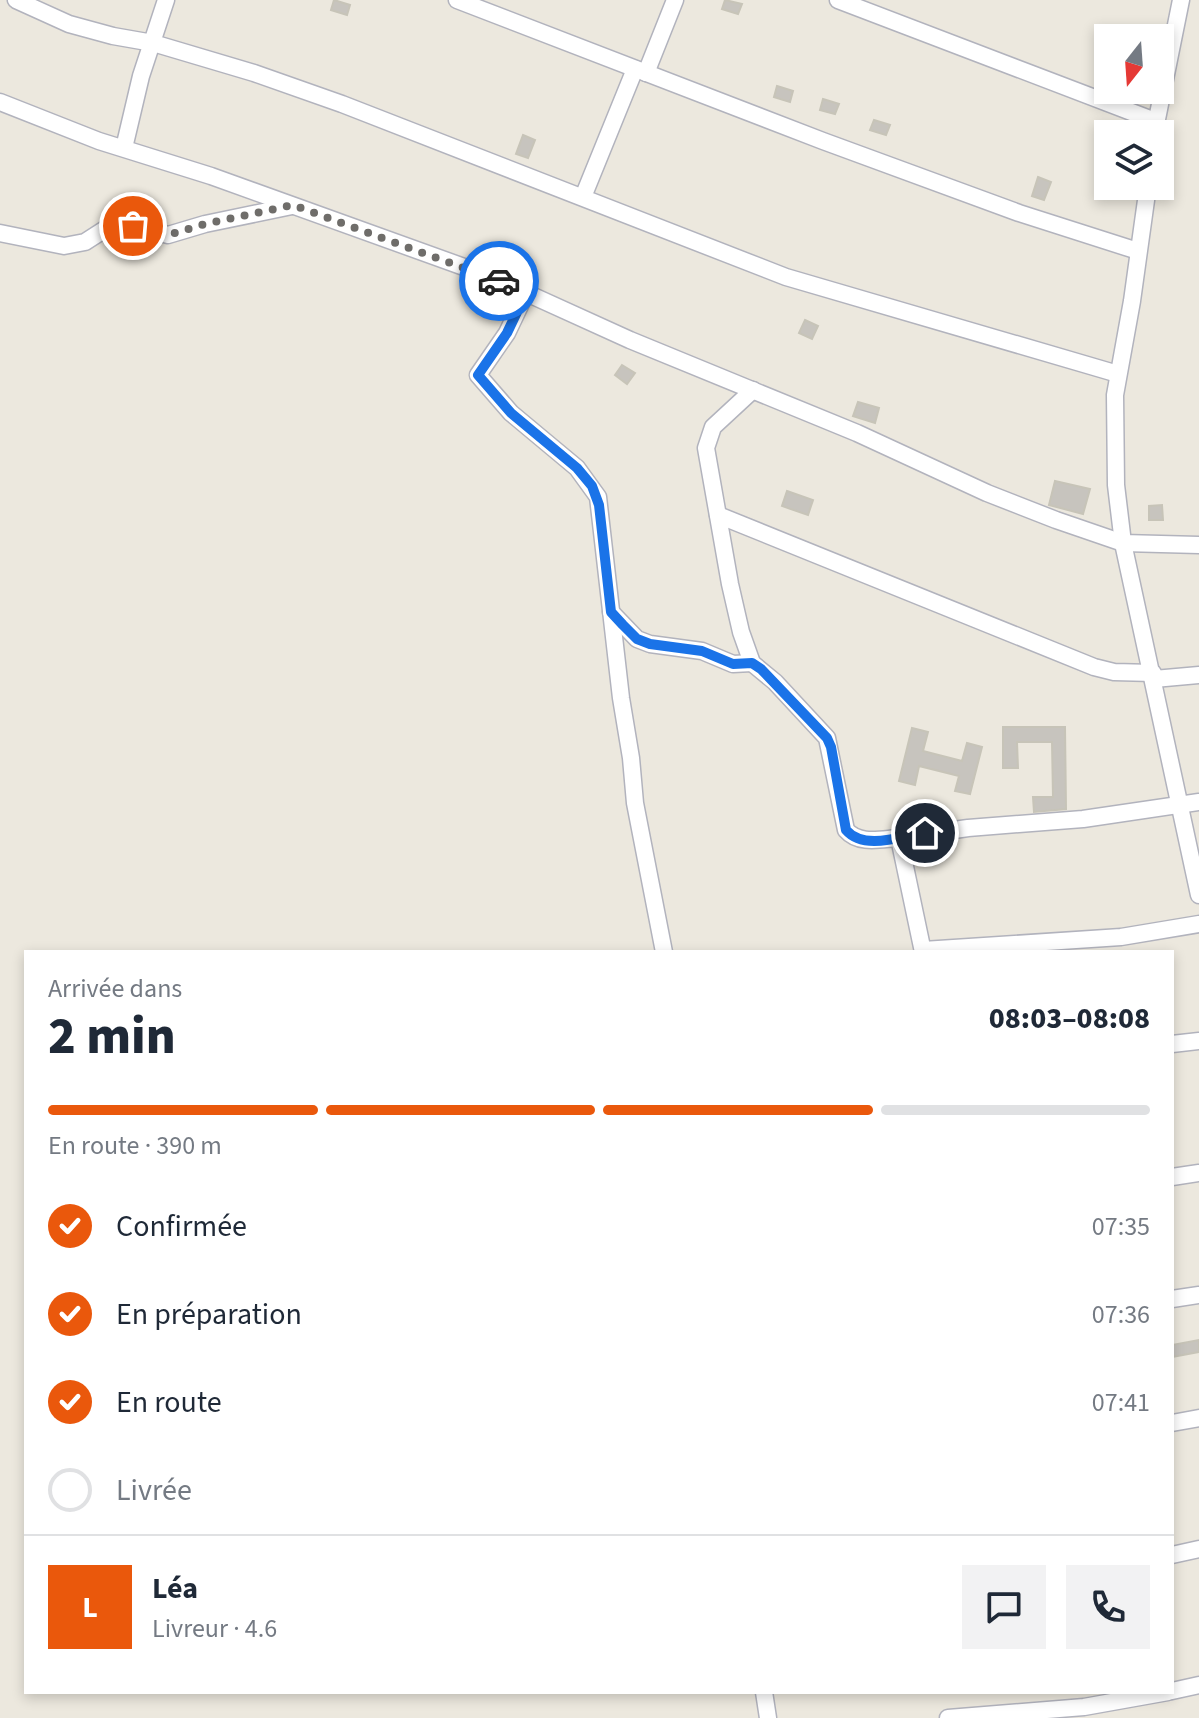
<!DOCTYPE html>
<html lang="fr">
<meta charset="utf-8">
<style>
body{margin:0;font-family:"Source Sans 3",sans-serif;background:#f2f2f3;color:#1f2937;height:100vh;display:flex;flex-direction:column;font-size:30px;white-space:nowrap}
*{box-sizing:border-box;margin:0}
p{font-size:26px;color:#747a83}
.icon{flex:none;width:44px;height:44px;fill:none;stroke:currentColor;stroke-width:2;stroke-linecap:round;stroke-linejoin:round}
.map{position:relative;flex:1;overflow:hidden}
.drawer{position:absolute;left:24px;top:950px;width:1150px;height:744px;display:flex;flex-direction:column;background:#fff;border-radius:0px;box-shadow:0 4px 12px #0003}
.drawer>*{flex:none}
.needle{width:52px;rotate:197deg}
.buttons{position:absolute;left:1094px;top:24px;display:grid;gap:16px}
.buttons a{display:grid;place-items:center;width:80px;height:80px;border-radius:0px;background:#fff;box-shadow:0 4px 12px #0003;font-size:40px}
.pin{position:absolute;display:grid;place-items:center;width:68px;height:68px;color:#fff;margin:-34px;border:4px solid #fff;border-radius:50%;box-shadow:0 2px 8px #0007}
.courier{position:absolute;display:grid;place-items:center;width:80px;height:80px;margin:-40px;border:6px solid #1a73e8;border-radius:50%;background:#fff;color:#222;box-shadow:0 2px 10px #0007}
.summary em{font-style:normal;font-weight:800}
.summary div{display:flex;flex-direction:column-reverse}
.summary{display:flex;align-items:center;justify-content:space-between;height:136px;padding:0 24px}
h1{font-size:52px;font-weight:800;line-height:60px}
.bar{display:grid;grid-template-columns:repeat(4,1fr);gap:12px 8px;align-content:center;height:96px;padding:0 24px}
.bar i{height:10px;border-radius:6px;background:#e0e1e3}
.bar .selected{background:#ea580c}
.bar p{grid-column:span 4}
.line{display:flex;align-items:center;gap:20px;padding:0 24px;border-top:2px solid #e0e1e3}
.line div{flex:1}
.round{display:grid;place-items:center;flex:none;width:84px;height:84px;border-radius:0px;background:#f2f2f3}
ol{padding:0 24px;list-style:none}
li{display:flex;align-items:center;gap:24px;height:88px}
li p{margin-inline-start:auto}
li .icon{padding:8px;border-radius:50%;background:#ea580c;color:#fff;stroke-width:4}
li:last-child{color:#747a83}
li i{width:44px;height:44px;border:4px solid #e0e1e3;border-radius:50%}
.map>svg:first-child{display:block}
</style>
<div class="map">
<svg width="1199" height="1718" viewBox="0 0 1199 1718">
<rect width="100%" height="100%" fill="#ece8de"/>
<g fill="#c7c4be" stroke="#c7c4b8" stroke-width="2">
<path d="M334 0 350 5 347 15 331 10Z"/>
<path d="M725 0 742 4 738 14 722 9Z"/>
<path d="M777 86 793 91 790 102 774 97Z"/>
<path d="M823 99 839 104 835 114 820 110Z"/>
<path d="M874 120 890 125 886 135 870 130Z"/>
<path d="M523 135 535 140 528 158 516 154Z"/>
<path d="M1038 177 1051 182 1044 200 1032 196Z"/>
<path d="M805 320 818 326 812 339 799 333Z"/>
<path d="M622 365 635 373 627 384 615 375Z"/>
<path d="M858 402 879 408 875 423 853 416Z"/>
<path d="M1055 481 1090 489 1083 514 1049 505Z"/>
<path d="M787 491 813 500 808 515 782 506Z"/>
<path d="M1162 505 1163 520H1149V506Z"/>
<path d="M1003 727H1065L1066 809 1034 812 1033 797H1053L1052 742H1017L1018 768H1003Z"/>
<path d="M912 728 928 732 923 751 962 761 967 743 982 747 970 794 955 791 959 776 919 766 915 785 899 781Z"/>
<path d="M1199 1340V1352L1172 1357V1345Z"/>
</g>
<g fill="none" stroke-linecap="round" stroke-linejoin="round">
<defs>
<g id="minor">
<path d="M16 0 69 24 113 36 153 43 254 73 342 104 786 277 1118 374"/>
<path d="M457 0 823 141 1019 213 1138 251"/>
<path d="M838 0 1155 121"/>
<path d="M646 73 675 0"/>
<path d="M0 102 99 141 211 176 489 276 630 340 857 433 987 493 1056 520 1123 543 1199 545"/>
<path d="M1154 134 1181 0"/>
<path d="M124 148 141 76 166 0"/>
<path d="M1148 186 1132 301 1115 395 1116 485 1123 543 1199 895"/>
<path d="M583 197 635 69"/>
<path d="M0 233 64 246 85 242 113 224 121 223 168 235 205 224 292 206"/>
<path d="M526 293 507 333 478 375 511 413 577 468 598 497 621 698 631 758 635 803 664 952"/>
<path d="M753 390 713 427 706 448 730 584 741 632 752 663 775 682 827 738 846 830C859 845 881 839 899 838"/>
<path d="M718 515 1094 667 1114 672 1153 673"/>
<path d="M611 612 637 639 650 644 702 651 733 664 752 663"/>
<path d="M1154 679 1199 675"/>
<path d="M923 950 1121 937 1199 924"/>
<path d="M923 952 899 838 968 828 1083 819 1199 802"/>
<path d="M1172 1044 1199 1041"/>
<path d="M1172 1177 1199 1173"/>
<path d="M1172 1299 1199 1295"/>
<path d="M1172 1423 1199 1418"/>
<path d="M1172 1555 1199 1549"/>
<path d="M1172 1691 1199 1685"/>
<path d="M764 1692 768 1718"/>
<path d="M948 1718 1084 1707 1168 1692"/>
</g>
</defs>
<use href="#minor" stroke="#b2b3bd" stroke-width="19"/>
<use href="#minor" stroke="#fff" stroke-width="16"/>
</g>
<g fill="none" stroke-linecap="round" stroke-linejoin="round">
<path stroke="#6f6d6a" stroke-width="8" stroke-dasharray="0 14.4" d="M133 226 168 235 205 224 293 205 499 281"/>
<path stroke="#1a73e8" stroke-width="10" d="M499 281 526 293 507 333 478 375 511 413 577 468 592 486 599 505 611 612 623 625 637 639 650 644 702 651 733 664 752 663 761 669 827 738 831 747 846 830C864 851 902 836 925 833"/>
</g>
</svg>
<div class="buttons">
<a><svg class="needle" viewBox="-14 -14 28 28"><path d="M0-13l5 13h-10z" fill="#e53935"/><path d="M0 13l5-13h-10z" fill="#747a83"/></svg></a>
<a><svg class="icon" aria-label="layers" viewBox="0 0 24 24"><path d="M12 4l9 5-9 5-9-5zM3 14l9 5 9-5"/></svg></a>
</div>
<div class="pin" style="left:133px;top:226px;background:#ea580c"><svg class="icon" aria-label="bag" viewBox="0 0 24 24"><path d="M5 8h14l-1 12H6zM9 8a3 3 0 0 1 6 0"/></svg></div>
<div class="pin" style="left:925px;top:833px;background:#1f2937"><svg class="icon" aria-label="home" viewBox="0 0 24 24"><path d="M3 11l9-7 9 7M6 9v11h12V9"/></svg></div>
<div class="courier" style="left:499px;top:281px"><svg class="icon" aria-label="car" viewBox="0 0 24 24"><path d="M5 17H2v-5l4-1 3-4h7l3 4 3 1v5h-3M9 17h6M6 11h13"/><circle cx="7" cy="17" r="2"/><circle cx="17" cy="17" r="2"/></svg></div>
<section class="drawer">
<div class="summary"><div><h1>2 min</h1><p>Arrivée dans</p></div><em>08:03–08:08</em></div>
<div class="bar"><i class="selected"></i><i class="selected"></i><i class="selected"></i><i></i><p>En route · 390 m</p></div>
<ol>
<li><svg class="icon" aria-label="check" viewBox="0 0 24 24"><path d="M5 12l5 5 9-10"/></svg>Confirmée<p>07:35</p></li>
<li><svg class="icon" aria-label="check" viewBox="0 0 24 24"><path d="M5 12l5 5 9-10"/></svg>En préparation<p>07:36</p></li>
<li><svg class="icon" aria-label="check" viewBox="0 0 24 24"><path d="M5 12l5 5 9-10"/></svg>En route<p>07:41</p></li>
<li><i></i>Livrée</li>
</ol>
<div class="line" style="height:144px"><b class="round" style="background:#ea580c;color:#fff">L</b><div><b>Léa</b><p>Livreur · 4.6</p></div><a class="round"><svg class="icon" aria-label="chat" viewBox="0 0 24 24"><path d="M4 5h16v11H9l-5 4z"/></svg></a><a class="round"><svg class="icon" aria-label="phone" viewBox="0 0 24 24"><path d="M5 4h4l2 5-3 2q2 4 5 5l2-3 5 2v4C11 20 4 13 5 4z"/></svg></a></div>
</section>
</div>
